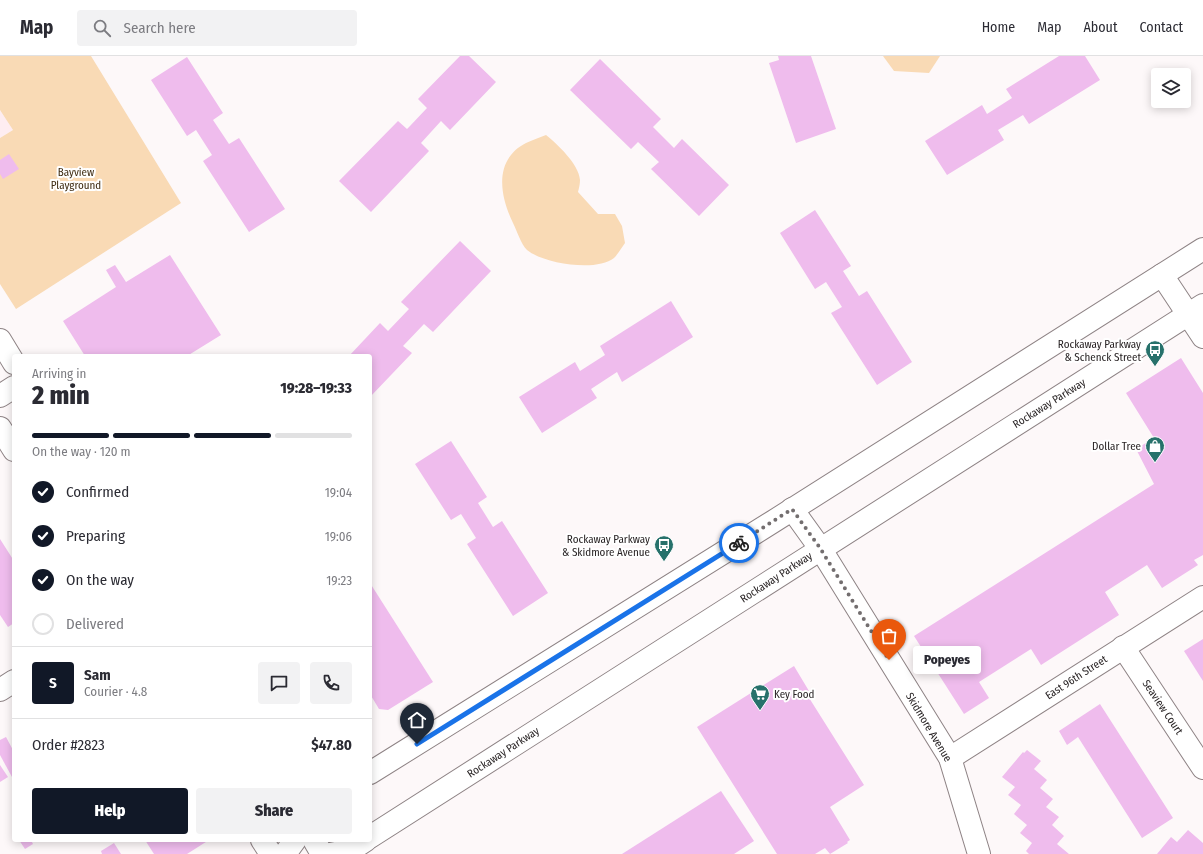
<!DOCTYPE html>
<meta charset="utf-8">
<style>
body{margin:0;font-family:"Fira Sans Condensed",sans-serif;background:#f2f2f3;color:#2b2b33;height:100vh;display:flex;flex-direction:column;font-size:15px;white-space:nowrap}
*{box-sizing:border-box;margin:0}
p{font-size:13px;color:#7c7c81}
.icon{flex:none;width:22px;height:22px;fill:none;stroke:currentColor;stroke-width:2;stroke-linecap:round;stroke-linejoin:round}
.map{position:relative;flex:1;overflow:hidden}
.details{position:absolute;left:12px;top:298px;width:360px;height:488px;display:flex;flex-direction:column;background:#fff;border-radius:4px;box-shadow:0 2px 10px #0003}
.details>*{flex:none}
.controls{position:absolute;left:1151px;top:12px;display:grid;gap:8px}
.controls a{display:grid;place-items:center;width:40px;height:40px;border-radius:4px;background:#fff;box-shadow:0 2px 10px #0003;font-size:20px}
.pin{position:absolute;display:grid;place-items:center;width:34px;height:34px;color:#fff;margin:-41px -17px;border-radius:50% 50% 50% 0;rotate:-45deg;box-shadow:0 0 4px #0007}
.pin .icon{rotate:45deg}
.courier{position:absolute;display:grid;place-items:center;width:40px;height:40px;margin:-20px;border:3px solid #1a73e8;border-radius:50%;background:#fff;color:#222;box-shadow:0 1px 5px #0007}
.bubble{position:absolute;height:28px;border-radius:4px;background:#fff;box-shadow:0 2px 10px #0003;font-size:13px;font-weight:800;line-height:28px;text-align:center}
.overview em{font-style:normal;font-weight:800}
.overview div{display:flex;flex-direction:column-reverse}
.overview{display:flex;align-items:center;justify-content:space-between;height:68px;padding:0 20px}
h1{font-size:26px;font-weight:800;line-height:30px}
.bar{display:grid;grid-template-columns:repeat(4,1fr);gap:6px 4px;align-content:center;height:48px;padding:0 20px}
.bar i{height:5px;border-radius:3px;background:#e1e1e2}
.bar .on{background:#111827}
.bar p{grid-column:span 4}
.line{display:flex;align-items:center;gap:10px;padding:0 20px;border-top:1px solid #e1e1e2}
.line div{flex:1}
.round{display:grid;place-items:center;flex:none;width:42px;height:42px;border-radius:4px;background:#f2f2f3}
ol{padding:0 20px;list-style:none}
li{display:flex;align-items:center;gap:12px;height:44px}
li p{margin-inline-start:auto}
li .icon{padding:4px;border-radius:50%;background:#111827;color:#fff;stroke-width:4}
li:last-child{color:#7c7c81}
li i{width:22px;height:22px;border:2px solid #e1e1e2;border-radius:50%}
.button{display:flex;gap:8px;margin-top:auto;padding:8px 20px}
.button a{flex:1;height:46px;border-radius:4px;background:#111827;color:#fff;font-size:16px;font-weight:800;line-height:46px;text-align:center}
.button a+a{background:#f2f2f3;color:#2b2b33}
header{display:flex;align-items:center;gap:24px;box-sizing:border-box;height:56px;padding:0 20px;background:#fff;border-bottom:1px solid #e1e1e2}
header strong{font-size:19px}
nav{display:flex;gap:22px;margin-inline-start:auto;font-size:14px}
.search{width:280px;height:36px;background:#f2f2f3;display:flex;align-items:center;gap:10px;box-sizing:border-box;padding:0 14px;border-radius:4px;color:#7c7c81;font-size:15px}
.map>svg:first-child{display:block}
</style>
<header>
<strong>Map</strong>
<div class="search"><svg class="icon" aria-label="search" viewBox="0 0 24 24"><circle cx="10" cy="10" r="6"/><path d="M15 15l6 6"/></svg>Search here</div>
<nav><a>Home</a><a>Map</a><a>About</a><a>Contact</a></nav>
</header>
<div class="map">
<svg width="1203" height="798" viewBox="0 0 1203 798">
<rect width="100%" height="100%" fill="#fdf8f9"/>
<path fill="#feedf1" d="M0 54 13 74 0 82Z"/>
<g fill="#f9dab5">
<path d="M0 0H91L181 147 16 253 0 228V82L13 74 0 54Z"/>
<path d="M883 0H940L929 17 894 15Z"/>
<path d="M546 79C557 88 579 108 580 124 580 128 579 132 578 136L598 158H615L622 170 625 187C622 191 618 198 614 202 597 216 544 208 527 194 521 188 517 175 513 167 500 140 493 104 526 87 532 84 539 82 546 79Z"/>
</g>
<g fill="#efbced">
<path d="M460 0H469L496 26 450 74 441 65 421 87 429 95 371 156 339 125 398 65 407 73 410 70 427 52 418 43Z"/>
<path d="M778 0H811L836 73 796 87 769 7 779 4Z"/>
<path d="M1059 0H1085L1100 24 1029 68 1023 59 998 74 1004 84 947 119 925 85 982 49 987 58 1012 42 1006 33Z"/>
<path d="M187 1 223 57 213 64 229 88 239 82 285 153 249 176 203 105 212 99 196 74 187 80 151 24Z"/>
<path d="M600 3 661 63 653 71 674 92 682 83 729 129 699 160 651 113 659 106 638 86 631 93 570 34Z"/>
<path d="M9 98 19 113 3 123 0 118V104Z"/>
<path d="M815 154 851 210 843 215 859 240 867 235 912 306 877 329 831 257 842 251 826 226 815 233 780 177Z"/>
<path d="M460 185 491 215 433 276 424 268 403 290 412 297 370 341V300H349L380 267 388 275 409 253 401 246Z"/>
<path d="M170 199 221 279 187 300H85L63 265 116 231 106 214 115 209 126 226Z"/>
<path d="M671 245 693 281 622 326 617 316 591 333 597 342 542 377 519 341 575 306 580 315 605 299 600 290Z"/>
<path d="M1181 302 1203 337V499L1194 504 1198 509 1162 532 1147 509 1105 536 1119 559 1041 609 1031 593 979 626 989 642 964 658 914 580 1154 428 1136 393 1154 382 1126 337Z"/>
<path d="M451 385 487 441 478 447 493 471 502 465 548 537 513 560 467 488 476 482 461 458 451 464 415 408Z"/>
<path d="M0 483 14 505V567L8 571 0 559Z"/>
<path d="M370 527 433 626 388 654 379 653 370 638Z"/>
<path d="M1203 583V625L1184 595Z"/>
<path d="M794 610 809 635 806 637 864 729 830 751 850 784 847 786 848 787 830 798 825 792 815 798H777L697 671Z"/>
<path d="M1100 648 1173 762 1142 782 1078 681 1067 689 1059 675Z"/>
<path d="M6 681 14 696V720L12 721 0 699V684Z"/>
<path d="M1027 694 1041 705 1034 713 1047 724 1040 732 1053 743 1046 751 1059 761 1052 769 1064 780 1057 788 1069 798H1029L1026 795 1032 787 1020 777 1027 769 1014 758 1021 749 1008 739 1015 731 1002 721 1023 696 1024 697Z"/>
<path d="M0 709 8 721 0 726Z"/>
<path d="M721 735 754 785 734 798H622Z"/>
<path d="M1188 774 1203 787V798H1157L1171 781 1177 786Z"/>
<path d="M19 784H31L33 788 25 793Z"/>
<path d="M145 784H209L187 798H154Z"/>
<path d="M114 787 121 798H102L101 795Z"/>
</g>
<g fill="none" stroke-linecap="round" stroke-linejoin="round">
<defs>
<g id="minor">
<path d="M1162 219 1203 281"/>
<path d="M0 284 14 307"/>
<path d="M0 340 14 331"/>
<path d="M0 372 14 394"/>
<path d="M792 453 820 492 950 702 979 798"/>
<path d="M1123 591 1203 712"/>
<path d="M0 634 14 625"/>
<path d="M950 702 1203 541"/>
<path d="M262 784 271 798"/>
<path d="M314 784 322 798"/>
</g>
<g id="major">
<path d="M370 717 774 465 1203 193"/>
<path d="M370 781 1203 249"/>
<path d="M285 798 295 784"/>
<path d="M330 798 351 794 366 784"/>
</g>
</defs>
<use href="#minor" stroke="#8e8385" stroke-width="24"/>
<use href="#major" stroke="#8e8385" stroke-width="24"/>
<use href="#minor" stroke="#fff" stroke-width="22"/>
<use href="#major" stroke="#fff" stroke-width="22"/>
</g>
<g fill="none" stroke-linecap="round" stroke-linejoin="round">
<path stroke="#736e6f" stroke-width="4" stroke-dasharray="0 7.2" d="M739 487 792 453 820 492 889 604"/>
<path stroke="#1a73e8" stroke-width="5" d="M417 688 739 487"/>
</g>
<defs>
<symbol id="bus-pin" viewBox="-11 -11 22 30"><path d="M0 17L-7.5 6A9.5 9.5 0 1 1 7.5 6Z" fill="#27716b" stroke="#fff"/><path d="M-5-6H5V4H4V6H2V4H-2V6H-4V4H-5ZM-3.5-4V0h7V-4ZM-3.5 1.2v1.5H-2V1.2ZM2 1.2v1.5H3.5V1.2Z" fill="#fff"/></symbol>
<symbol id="shop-pin" viewBox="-11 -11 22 30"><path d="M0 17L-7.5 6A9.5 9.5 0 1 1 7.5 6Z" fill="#27716b" stroke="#fff"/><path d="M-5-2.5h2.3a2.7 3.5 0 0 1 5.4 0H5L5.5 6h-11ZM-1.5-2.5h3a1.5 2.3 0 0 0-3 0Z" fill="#fff"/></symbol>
<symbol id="supermarket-pin" viewBox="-11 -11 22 30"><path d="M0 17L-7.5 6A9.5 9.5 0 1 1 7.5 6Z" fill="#27716b" stroke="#fff"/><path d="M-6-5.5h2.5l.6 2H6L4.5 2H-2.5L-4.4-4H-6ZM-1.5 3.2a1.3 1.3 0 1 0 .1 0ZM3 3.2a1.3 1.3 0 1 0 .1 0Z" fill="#fff"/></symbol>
</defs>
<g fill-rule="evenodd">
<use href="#bus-pin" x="1144" y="283" width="22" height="30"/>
<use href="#shop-pin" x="1144" y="379" width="22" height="30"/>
<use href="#bus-pin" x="653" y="478" width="22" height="30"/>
<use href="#supermarket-pin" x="749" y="627" width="22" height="30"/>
</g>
<g text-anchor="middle" stroke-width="4" stroke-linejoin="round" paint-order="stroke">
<g font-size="11" fill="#3f2c13" stroke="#fff">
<text x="76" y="120">Bayview<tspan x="76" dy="13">Playground</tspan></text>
</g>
<g font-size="11" fill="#292425" stroke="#fff" text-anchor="end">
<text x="1141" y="292">Rockaway Parkway<tspan x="1141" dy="13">&amp; Schenck Street</tspan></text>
<text x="1141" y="394">Dollar Tree</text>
<text x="650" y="487">Rockaway Parkway<tspan x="650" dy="13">&amp; Skidmore Avenue</tspan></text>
<text x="774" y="642" text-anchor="start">Key Food</text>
</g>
<g font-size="11" fill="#292425" stroke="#fff">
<text transform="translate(1049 347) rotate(-32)" y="4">Rockaway Parkway</text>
<text transform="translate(776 521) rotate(-33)" y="4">Rockaway Parkway</text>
<text transform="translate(1076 621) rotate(-33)" y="4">East 96th Street</text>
<text transform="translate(1163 651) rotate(56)" y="4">Seaview Court</text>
<text transform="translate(929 671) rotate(59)" y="4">Skidmore Avenue</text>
<text transform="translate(503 696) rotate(-33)" y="4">Rockaway Parkway</text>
</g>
</g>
</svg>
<div class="controls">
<a><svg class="icon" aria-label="layers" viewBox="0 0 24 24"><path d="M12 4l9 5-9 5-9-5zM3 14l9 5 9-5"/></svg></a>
</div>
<div class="pin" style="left:889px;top:604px;background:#ea580c"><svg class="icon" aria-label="bag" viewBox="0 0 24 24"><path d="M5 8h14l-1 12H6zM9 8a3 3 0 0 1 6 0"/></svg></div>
<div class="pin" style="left:417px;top:688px;background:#1f2937"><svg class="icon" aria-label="home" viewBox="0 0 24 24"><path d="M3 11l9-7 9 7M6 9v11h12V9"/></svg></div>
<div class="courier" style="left:739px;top:487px"><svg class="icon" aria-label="bike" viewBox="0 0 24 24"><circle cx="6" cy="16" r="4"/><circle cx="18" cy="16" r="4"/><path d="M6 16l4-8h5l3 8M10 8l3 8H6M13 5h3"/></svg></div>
<div class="bubble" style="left:913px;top:590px;width:68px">Popeyes</div>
<section class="details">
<div class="overview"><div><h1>2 min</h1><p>Arriving in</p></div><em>19:28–19:33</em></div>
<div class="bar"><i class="on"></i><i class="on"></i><i class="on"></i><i></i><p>On the way · 120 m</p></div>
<ol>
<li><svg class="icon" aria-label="check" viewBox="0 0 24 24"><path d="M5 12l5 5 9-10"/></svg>Confirmed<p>19:04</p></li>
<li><svg class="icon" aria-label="check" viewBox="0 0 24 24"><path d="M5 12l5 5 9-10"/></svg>Preparing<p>19:06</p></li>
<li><svg class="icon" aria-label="check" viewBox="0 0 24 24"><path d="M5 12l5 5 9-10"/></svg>On the way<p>19:23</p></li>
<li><i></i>Delivered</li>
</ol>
<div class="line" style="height:72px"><b class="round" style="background:#111827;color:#fff">S</b><div><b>Sam</b><p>Courier · 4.8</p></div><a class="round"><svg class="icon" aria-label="chat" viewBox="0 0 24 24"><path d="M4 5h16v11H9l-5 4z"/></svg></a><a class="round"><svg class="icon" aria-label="phone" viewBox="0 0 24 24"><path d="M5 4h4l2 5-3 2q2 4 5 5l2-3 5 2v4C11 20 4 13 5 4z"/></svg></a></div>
<div class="line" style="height:52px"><div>Order #2823</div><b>$47.80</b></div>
<div class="button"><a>Help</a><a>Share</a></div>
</section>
</div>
